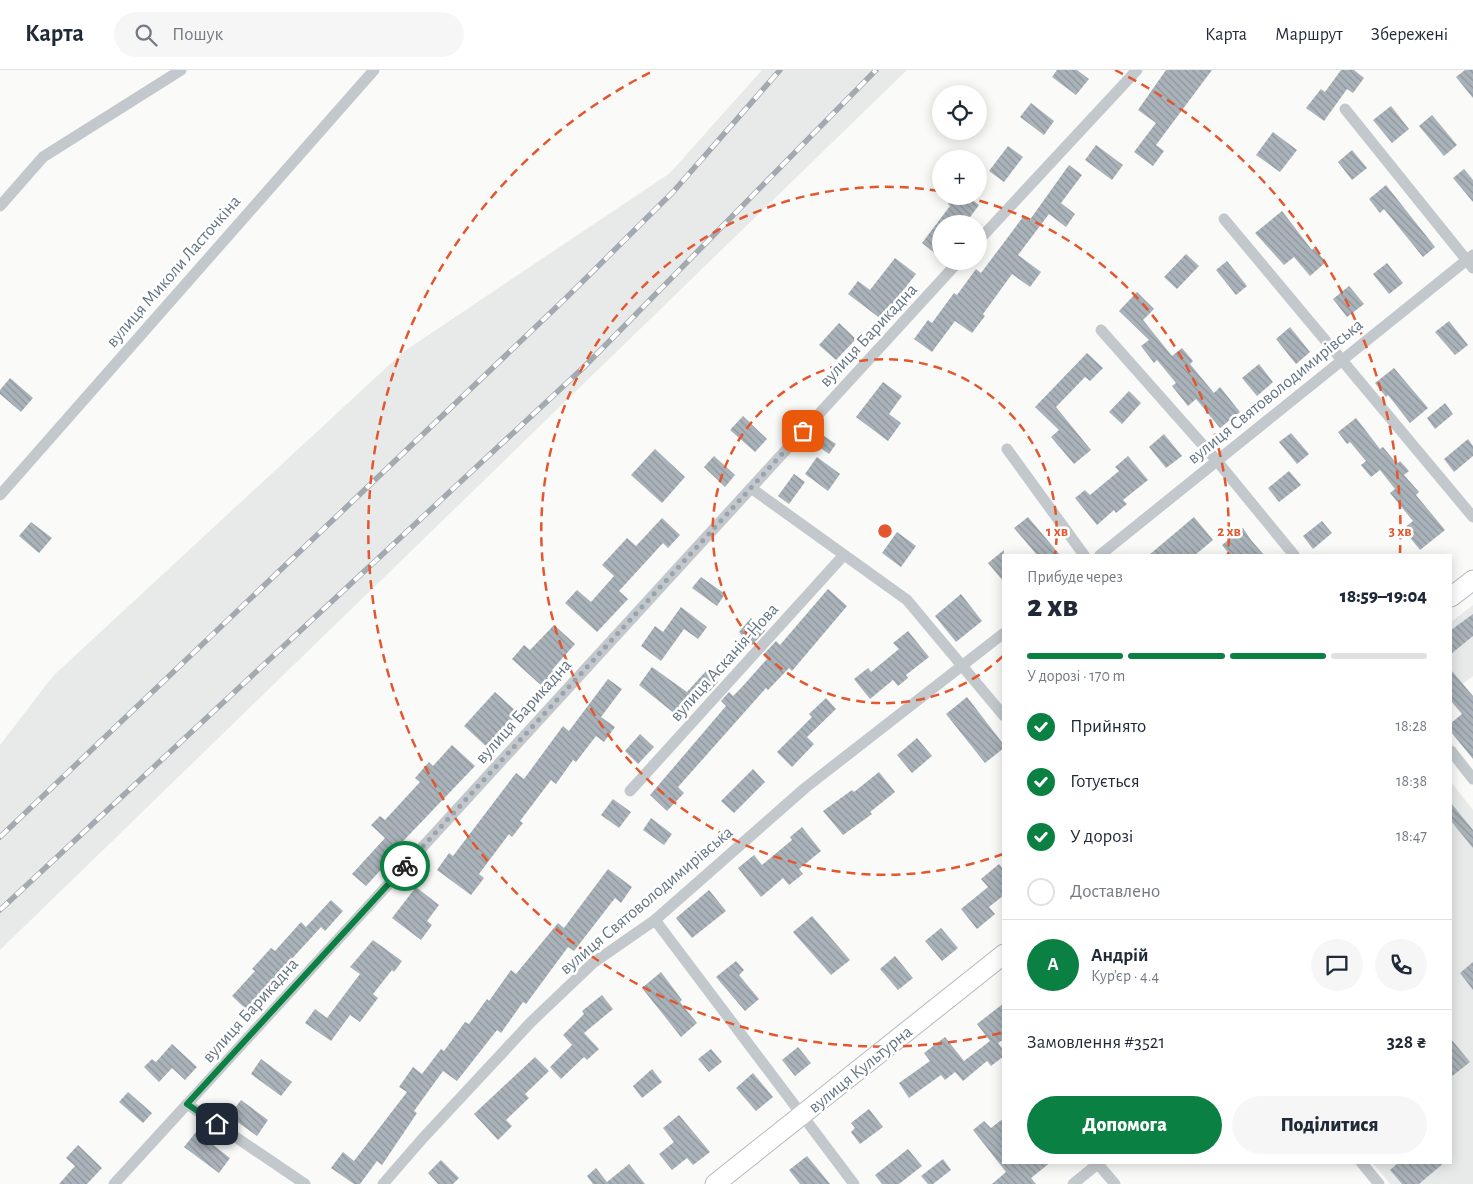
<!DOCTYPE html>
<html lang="uk">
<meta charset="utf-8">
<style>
body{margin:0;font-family:"Alegreya Sans",sans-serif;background:#f6f6f7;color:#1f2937;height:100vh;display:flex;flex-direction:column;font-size:19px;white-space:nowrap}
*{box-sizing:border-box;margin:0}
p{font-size:16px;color:#747a83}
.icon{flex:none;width:28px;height:28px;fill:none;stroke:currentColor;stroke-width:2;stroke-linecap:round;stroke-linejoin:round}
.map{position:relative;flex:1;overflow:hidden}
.details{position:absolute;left:1002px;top:484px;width:450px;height:610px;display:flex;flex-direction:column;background:#fff;border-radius:0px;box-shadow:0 2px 12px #0003}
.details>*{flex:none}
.fabs{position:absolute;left:932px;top:15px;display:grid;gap:10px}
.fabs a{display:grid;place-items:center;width:55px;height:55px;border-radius:50%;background:#fff;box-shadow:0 2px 12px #0003;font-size:25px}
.pin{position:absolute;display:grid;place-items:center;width:42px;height:42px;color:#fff;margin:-21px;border-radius:10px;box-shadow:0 2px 8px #0006}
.courier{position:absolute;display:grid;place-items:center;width:50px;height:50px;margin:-25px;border:4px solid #0b8043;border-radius:50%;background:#fff;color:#222;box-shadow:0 1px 6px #0007}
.headline em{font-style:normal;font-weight:800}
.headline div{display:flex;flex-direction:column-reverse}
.headline{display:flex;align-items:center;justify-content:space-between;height:85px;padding:0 25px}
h1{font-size:32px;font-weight:800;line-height:38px}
.bar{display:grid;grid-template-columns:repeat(4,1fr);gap:8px 5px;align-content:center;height:60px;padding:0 25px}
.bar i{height:6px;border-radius:4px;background:#e0e1e3}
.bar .current{background:#0b8043}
.bar p{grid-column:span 4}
.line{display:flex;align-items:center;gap:12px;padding:0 25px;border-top:1px solid #e0e1e3}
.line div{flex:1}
.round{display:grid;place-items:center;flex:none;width:52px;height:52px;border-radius:26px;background:#f6f6f7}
ol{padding:0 25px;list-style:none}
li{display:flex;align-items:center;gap:15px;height:55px}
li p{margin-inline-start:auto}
li .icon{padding:5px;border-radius:50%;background:#0b8043;color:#fff;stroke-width:4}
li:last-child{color:#747a83}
li i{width:28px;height:28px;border:2px solid #e0e1e3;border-radius:50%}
.cta{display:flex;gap:10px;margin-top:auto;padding:10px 25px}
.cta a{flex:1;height:58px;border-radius:30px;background:#0b8043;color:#fff;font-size:20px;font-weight:800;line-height:58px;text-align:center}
.cta a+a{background:#f6f6f7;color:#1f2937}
header{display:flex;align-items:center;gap:30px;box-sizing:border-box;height:70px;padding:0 25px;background:#fff;border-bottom:1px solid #e0e1e3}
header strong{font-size:24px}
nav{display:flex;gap:28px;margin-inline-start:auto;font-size:18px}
.search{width:350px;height:45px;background:#f6f6f7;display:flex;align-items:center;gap:12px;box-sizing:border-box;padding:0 18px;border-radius:28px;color:#747a83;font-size:19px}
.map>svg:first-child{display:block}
</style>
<header>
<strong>Карта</strong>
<div class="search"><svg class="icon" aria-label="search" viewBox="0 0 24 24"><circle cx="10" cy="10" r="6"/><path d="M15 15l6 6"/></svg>Пошук</div>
<nav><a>Карта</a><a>Маршрут</a><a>Збережені</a></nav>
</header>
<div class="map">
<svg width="1473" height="1114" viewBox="0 0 1473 1114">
<defs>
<pattern id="building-back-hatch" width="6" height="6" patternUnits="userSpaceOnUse" patternTransform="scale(1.25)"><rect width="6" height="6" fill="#aab3b9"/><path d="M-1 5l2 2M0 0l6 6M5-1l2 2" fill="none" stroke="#8e969c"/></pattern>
</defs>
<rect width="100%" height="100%" fill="#fafaf8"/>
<g fill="#e8e9e9">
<path d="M762 0H907L0 880V675L53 606 403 282 670 103Z"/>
<path d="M1473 535V606L1451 623V552Z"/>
<path d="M1451 712 1473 740V1114H1390L1373 1093 1451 1092Z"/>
</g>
<g fill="url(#building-back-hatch)">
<path d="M1057 0H1077L1089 9 1076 25 1052 7Z"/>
<path d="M1166 0H1212L1156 75 1164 81 1153 96 1134 82 1156 53 1138 40Z"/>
<path d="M1341 0H1354L1364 8 1353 23 1347 19 1324 51 1306 38 1321 19 1325 22Z"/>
<path d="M1465 0H1473V28L1456 7Z"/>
<path d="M1031 33 1054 51 1044 65 1020 47Z"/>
<path d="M1391 36 1409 59 1392 73 1373 50Z"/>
<path d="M1432 45 1457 75 1444 86 1419 56Z"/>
<path d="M1273 62 1297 80 1280 102 1256 85Z"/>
<path d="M1096 75 1123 95 1112 110 1085 90Z"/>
<path d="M1008 76 1023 87 1004 112 989 101Z"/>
<path d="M1352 80 1367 98 1352 110 1338 92Z"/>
<path d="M1069 95 1082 105 1061 133 1075 144 1066 157 1049 144 1018 185 1041 202 1030 217 1012 204 983 244 985 246 972 263 955 251 932 282 914 269 928 250 932 253 954 223 957 225 976 199 981 203 1023 147 1029 151Z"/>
<path d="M1464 99 1473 110V132L1453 108Z"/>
<path d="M1386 115 1435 177 1423 187 1384 139 1380 143 1369 129Z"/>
<path d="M953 126H967L979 135 965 154H941V188L922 173 950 136 948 134Z"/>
<path d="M1282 141 1312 180 1314 178 1326 192 1310 206 1294 187 1284 195 1255 163Z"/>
<path d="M1186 184 1199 196 1177 219 1164 207Z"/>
<path d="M895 188 916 204 881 249 848 224 858 211 870 220Z"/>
<path d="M1227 191 1247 216 1236 225 1216 200Z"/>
<path d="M1387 193 1403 213 1389 224 1373 204Z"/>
<path d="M1349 216 1364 234 1347 247 1333 229Z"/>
<path d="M1137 222 1154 239 1143 250 1172 286 1182 278 1193 291 1190 294 1214 323 1220 317 1240 342 1220 358 1196 329 1188 336 1172 316 1176 313 1157 290 1154 293 1141 276 1149 270 1119 241Z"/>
<path d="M1449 251 1468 275 1455 285 1435 262Z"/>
<path d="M839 253 856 269 836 290 819 275Z"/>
<path d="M1290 257 1310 282 1296 294 1276 269Z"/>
<path d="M1087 283 1103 298 1090 311 1085 307 1056 337 1091 380 1074 394 1051 367 1059 360 1035 337Z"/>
<path d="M1259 294 1273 312 1257 326 1242 308Z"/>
<path d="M1394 298 1428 338 1410 353 1388 325 1386 327 1375 313Z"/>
<path d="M10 308 33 328 21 342 0 324V320Z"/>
<path d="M883 312 902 326 889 344 901 353 888 371 856 347Z"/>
<path d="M1129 321 1141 333 1122 354 1109 342Z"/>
<path d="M1445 333 1453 344 1435 359 1427 348Z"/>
<path d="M743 346 767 369 755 382 730 360Z"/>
<path d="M1356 348 1380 379 1383 377 1397 394 1400 391 1409 401 1404 405 1419 422 1416 425 1445 460 1420 480 1403 459 1413 451 1390 423 1395 419 1380 400 1371 407 1361 395 1366 391 1350 372 1347 374 1338 362Z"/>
<path d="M1291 363 1309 384 1297 394 1279 372Z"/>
<path d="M821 364 836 374 829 384 814 373Z"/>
<path d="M1164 364 1182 386 1166 398 1149 377Z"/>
<path d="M1468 369 1473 376V386L1454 402 1444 389Z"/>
<path d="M655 379 685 407 662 433 631 405Z"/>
<path d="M714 386 735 405 725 417 704 397Z"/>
<path d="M1128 386 1148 410 1123 430 1127 434 1116 443 1114 440 1097 455 1075 428 1085 420 1090 425 1119 401 1115 397Z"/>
<path d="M817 387 840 404 828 421 805 404Z"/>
<path d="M1289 401 1301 415 1279 432 1268 418Z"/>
<path d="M794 404 805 412 789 434 778 426Z"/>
<path d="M1028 447 1060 485H1037L1014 458Z"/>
<path d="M1194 447 1213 470 1195 485H1149Z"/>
<path d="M662 448 680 465 668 478 663 473 619 521 628 529 597 562 565 533 577 520 591 532 614 506 602 495 627 468 636 476Z"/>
<path d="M1322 451 1332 463 1313 479 1303 466Z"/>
<path d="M31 452 52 468 39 483 19 466Z"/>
<path d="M1243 458 1251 470 1264 485H1230L1222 475Z"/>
<path d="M897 462 916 476 901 497 882 483Z"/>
<path d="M1004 480V512L988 493Z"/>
<path d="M701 507 725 524 717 536 692 518Z"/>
<path d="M828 519 847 536 792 601 789 598 768 620 766 618 678 717 684 723 667 741 650 725 726 636 721 631 729 622 733 626 742 617 767 589 763 585 776 571 780 575Z"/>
<path d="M961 524 982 551 956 572 935 546Z"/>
<path d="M681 537 707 557 698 569 684 559 661 591 641 576 655 556 663 562Z"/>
<path d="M1473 544V566L1451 584V560Z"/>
<path d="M751 548 765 561 752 575 739 562Z"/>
<path d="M554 555 575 574 552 600 557 604 544 618 512 589 524 575 530 580Z"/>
<path d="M908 561 929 587 906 605 908 608 898 616 893 610 870 629 854 609 868 598 871 602 899 579 893 573Z"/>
<path d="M652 597 687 622 706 601 718 612 710 621 707 623 705 621 680 648 639 615Z"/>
<path d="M1451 600 1473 626V689L1451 662V653L1462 644 1451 631Z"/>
<path d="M608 609 622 619 601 647 615 657 604 672 596 666 576 692 573 690 556 714 551 710 520 751 523 753 512 767 509 764 479 804 484 808 471 825 437 800 449 783 453 786 516 703 524 709 563 656 569 661Z"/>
<path d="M495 622 518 643 488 678 464 656Z"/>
<path d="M967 627 1004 675V678L985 693 946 644Z"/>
<path d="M826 628 836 639 807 667 814 674 792 697 777 682 812 647 809 644Z"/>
<path d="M640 664 654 677 638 694 625 681Z"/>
<path d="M917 668 932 686 912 703 897 685Z"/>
<path d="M452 675 475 696 385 790 388 792 366 816 352 804 385 768 371 755 380 746 385 750 420 712 415 708 429 692 433 696Z"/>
<path d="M753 699 765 712 734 743 721 731Z"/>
<path d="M879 702 895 722 870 742 872 744 843 765 823 741 852 720 854 722Z"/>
<path d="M613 729 631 742 619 758 601 745Z"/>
<path d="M1451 733 1473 760V778L1451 751Z"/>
<path d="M651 748 672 764 664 775 643 760Z"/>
<path d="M802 757 821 781 799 799 803 804 789 815 783 808 761 827 738 798 754 785 762 795 792 770 790 767Z"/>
<path d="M999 794 1004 800V825L989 837 995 844 977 859 961 839 988 817 981 809Z"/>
<path d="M608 799 632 817 621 833 615 828 574 881 568 877 526 934 523 932 501 963 497 960 457 1011 443 1001 414 1041 417 1043 382 1095 377 1091 360 1114H354L331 1098 343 1082 354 1091 407 1022 399 1017 413 997 422 1004 441 979 444 981 465 952 469 954 487 929 489 931 511 900 516 904 558 853 564 858Z"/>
<path d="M416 817 439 835 427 851 432 855 421 870 392 848Z"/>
<path d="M709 820 726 841 692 868 676 848Z"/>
<path d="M331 830 343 841 325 861 321 857 288 893 291 896 249 942 232 926 255 901 252 899 271 878 275 881 301 852 306 857Z"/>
<path d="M812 846 850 890 831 905 793 862Z"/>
<path d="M941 858 958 878 942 891 925 871Z"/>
<path d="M373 870 402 891 394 902 392 900 373 924 378 928 360 952 350 945 331 971 305 953 315 939 327 948 360 904 350 897Z"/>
<path d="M895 886 913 908 898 920 880 899Z"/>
<path d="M736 891 744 900 739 905 759 929 745 941 716 907Z"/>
<path d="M1473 892V920L1460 903Z"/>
<path d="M661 902 682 930 680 932 697 953 681 967 642 918Z"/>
<path d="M602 925 613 939 584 963 599 979 587 990 584 987 561 1009 550 997 572 975 563 965 584 944 582 941Z"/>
<path d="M1004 933V969L998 973 1004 981V986L991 996 987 991 963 1011 955 1002 945 1010 941 1005 909 1028 899 1013 930 991 924 983 945 967 964 991 990 971 977 954Z"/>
<path d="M1451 969 1470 992 1451 1007Z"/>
<path d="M172 974 197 997 185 1010 172 998 159 1012 144 997 152 989 156 992Z"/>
<path d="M798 977 811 993 795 1006 782 990Z"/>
<path d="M711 979 722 992 709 1002 698 989Z"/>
<path d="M535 987 549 1001 525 1024 529 1028 506 1050 512 1056 498 1070 474 1044Z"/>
<path d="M261 989 292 1012 281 1026 251 1004Z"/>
<path d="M652 999 662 1012 642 1028 633 1016Z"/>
<path d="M753 1003 773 1027 756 1041 736 1018Z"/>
<path d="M128 1022 152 1043 143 1053 119 1032Z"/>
<path d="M241 1030 268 1050 257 1066 229 1046Z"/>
<path d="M869 1039 883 1057 860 1074 851 1062 855 1058 851 1053Z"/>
<path d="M679 1045 710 1082 693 1095 687 1088 672 1100 659 1084 674 1072 663 1058Z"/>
<path d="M1004 1048V1092H1051L1031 1108 1036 1114H992L1006 1102 973 1060 984 1051 991 1058Z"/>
<path d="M196 1062 230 1088 219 1103 184 1077Z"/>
<path d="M78 1075 102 1098 87 1114H59L75 1096 66 1088Z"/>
<path d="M908 1079 922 1096 899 1114H882L875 1105Z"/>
<path d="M807 1086 817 1098 830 1114H800L789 1100Z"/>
<path d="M943 1089 951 1100 933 1114H928L921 1106Z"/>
<path d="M441 1090 459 1108 453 1114H438L428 1103Z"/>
<path d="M1399 1092H1445L1419 1114H1402L1390 1100Z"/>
<path d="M629 1094 645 1114H593L587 1106 596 1098 607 1112Z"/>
</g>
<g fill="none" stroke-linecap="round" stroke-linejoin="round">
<defs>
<g id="primary">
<path d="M1451 527 1473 510"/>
<path d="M715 1114 1004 884"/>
</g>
</defs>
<use href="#primary" stroke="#b5babe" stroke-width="21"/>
<g stroke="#c3c8cc" stroke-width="11">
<path d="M1345 39 1473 198"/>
<path d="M0 136 43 87 181 0"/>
<path d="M1224 149 1473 447"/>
<path d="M979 170 1137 0"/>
<path d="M1101 260 1217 391 1294 485"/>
<path d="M1007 379 1084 485"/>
<path d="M751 418 907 530 1004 646"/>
<path d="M0 425 374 0"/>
<path d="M1100 485 1473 185"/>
<path d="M1451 681 1473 709"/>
<path d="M630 721 843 486"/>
<path d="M655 850 854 1114"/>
<path d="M187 1034 305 1114"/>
<path d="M1361 1092 1379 1114"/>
<path d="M1098 1094 1115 1114"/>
<path d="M114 1114 959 191"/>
<path d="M383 1114 423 1068 531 952 593 893 655 850 805 718 1004 563"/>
<path d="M1073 1114 1100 1092"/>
</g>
<use href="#primary" stroke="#fff" stroke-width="19"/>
<defs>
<g id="rail">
<path d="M0 767 566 228 673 122 780 0"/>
<path d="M0 840 584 297 876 0"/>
</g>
</defs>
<use href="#rail" stroke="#a2aab0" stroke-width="5.5"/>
<use href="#rail" stroke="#fff" stroke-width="4" stroke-dasharray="11" stroke-linecap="butt"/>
</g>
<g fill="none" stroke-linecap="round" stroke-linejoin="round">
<path stroke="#99a4ac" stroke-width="5" stroke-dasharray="0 9" d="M405 796 803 361"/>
<path stroke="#0b8043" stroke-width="6" d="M217 1054 187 1034 405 796"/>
</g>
<g fill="none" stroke="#e4572e" stroke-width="2.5" stroke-dasharray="9 6">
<path d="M1003 586A172 172 0 1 1 1055 485"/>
<path d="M1003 784A344 344 0 1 1 939 121M965 127A344 344 0 0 1 1228 485"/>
<path d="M1001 963A515 515 0 0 1 655 0M1115 0A515 515 0 0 1 1400 483"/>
</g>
<g text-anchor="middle" stroke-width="5" stroke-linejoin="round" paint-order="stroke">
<g font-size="18" fill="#657683" stroke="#fff">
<text transform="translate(173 201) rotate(-49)" y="6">вулиця Миколи Ласточкіна</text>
<text transform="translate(868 265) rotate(-47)" y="6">вулиця Барикадна</text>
<text transform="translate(1275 321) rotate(-39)" y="6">вулиця Святоволодимирівська</text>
<text transform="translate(724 592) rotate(-48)" y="6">вулиця Асканія-Нова</text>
<text transform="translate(523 641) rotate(-48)" y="6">вулиця Барикадна</text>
<text transform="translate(646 830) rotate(-40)" y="6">вулиця Святоволодимирівська</text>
<text transform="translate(250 940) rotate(-48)" y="6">вулиця Барикадна</text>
<text transform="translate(860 999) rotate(-39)" y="6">вулиця Культурна</text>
</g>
</g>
<circle cx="885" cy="461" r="8" fill="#e4572e" stroke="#fff" stroke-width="2.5"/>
<g font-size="15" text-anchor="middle" font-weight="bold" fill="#e4572e" stroke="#fff" stroke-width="5" stroke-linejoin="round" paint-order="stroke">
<text x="1057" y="466">1 хв</text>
<text x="1229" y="466">2 хв</text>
<text x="1400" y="466">3 хв</text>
</g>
</svg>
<div class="fabs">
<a><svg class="icon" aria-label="locate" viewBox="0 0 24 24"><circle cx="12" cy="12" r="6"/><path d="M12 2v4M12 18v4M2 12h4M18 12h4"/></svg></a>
<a>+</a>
<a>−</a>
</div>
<div class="pin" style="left:803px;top:361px;background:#ea580c"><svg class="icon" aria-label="bag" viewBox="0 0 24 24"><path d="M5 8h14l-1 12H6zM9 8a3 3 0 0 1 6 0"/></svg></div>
<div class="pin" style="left:217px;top:1054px;background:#1f2937"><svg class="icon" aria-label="home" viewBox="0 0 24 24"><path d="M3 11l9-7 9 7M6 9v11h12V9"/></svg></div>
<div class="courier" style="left:405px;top:796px"><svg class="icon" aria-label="bike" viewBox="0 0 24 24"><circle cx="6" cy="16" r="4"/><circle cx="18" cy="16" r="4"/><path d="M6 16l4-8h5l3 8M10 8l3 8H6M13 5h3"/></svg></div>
<section class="details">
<div class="headline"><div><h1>2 хв</h1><p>Прибуде через</p></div><em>18:59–19:04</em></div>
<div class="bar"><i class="current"></i><i class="current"></i><i class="current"></i><i></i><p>У дорозі · 170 m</p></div>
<ol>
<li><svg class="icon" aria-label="check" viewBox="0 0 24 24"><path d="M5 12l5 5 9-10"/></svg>Прийнято<p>18:28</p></li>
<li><svg class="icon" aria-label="check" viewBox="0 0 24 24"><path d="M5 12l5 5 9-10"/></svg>Готується<p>18:38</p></li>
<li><svg class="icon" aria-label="check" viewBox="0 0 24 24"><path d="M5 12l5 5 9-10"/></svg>У дорозі<p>18:47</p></li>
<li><i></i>Доставлено</li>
</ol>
<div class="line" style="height:90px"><b class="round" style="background:#0b8043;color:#fff">А</b><div><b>Андрій</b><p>Кур’єр · 4.4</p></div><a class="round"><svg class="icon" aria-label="chat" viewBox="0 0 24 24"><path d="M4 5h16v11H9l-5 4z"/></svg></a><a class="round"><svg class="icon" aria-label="phone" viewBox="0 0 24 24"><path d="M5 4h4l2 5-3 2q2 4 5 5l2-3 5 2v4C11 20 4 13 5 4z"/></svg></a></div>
<div class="line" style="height:65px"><div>Замовлення #3521</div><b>328 ₴</b></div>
<div class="cta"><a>Допомога</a><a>Поділитися</a></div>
</section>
</div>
